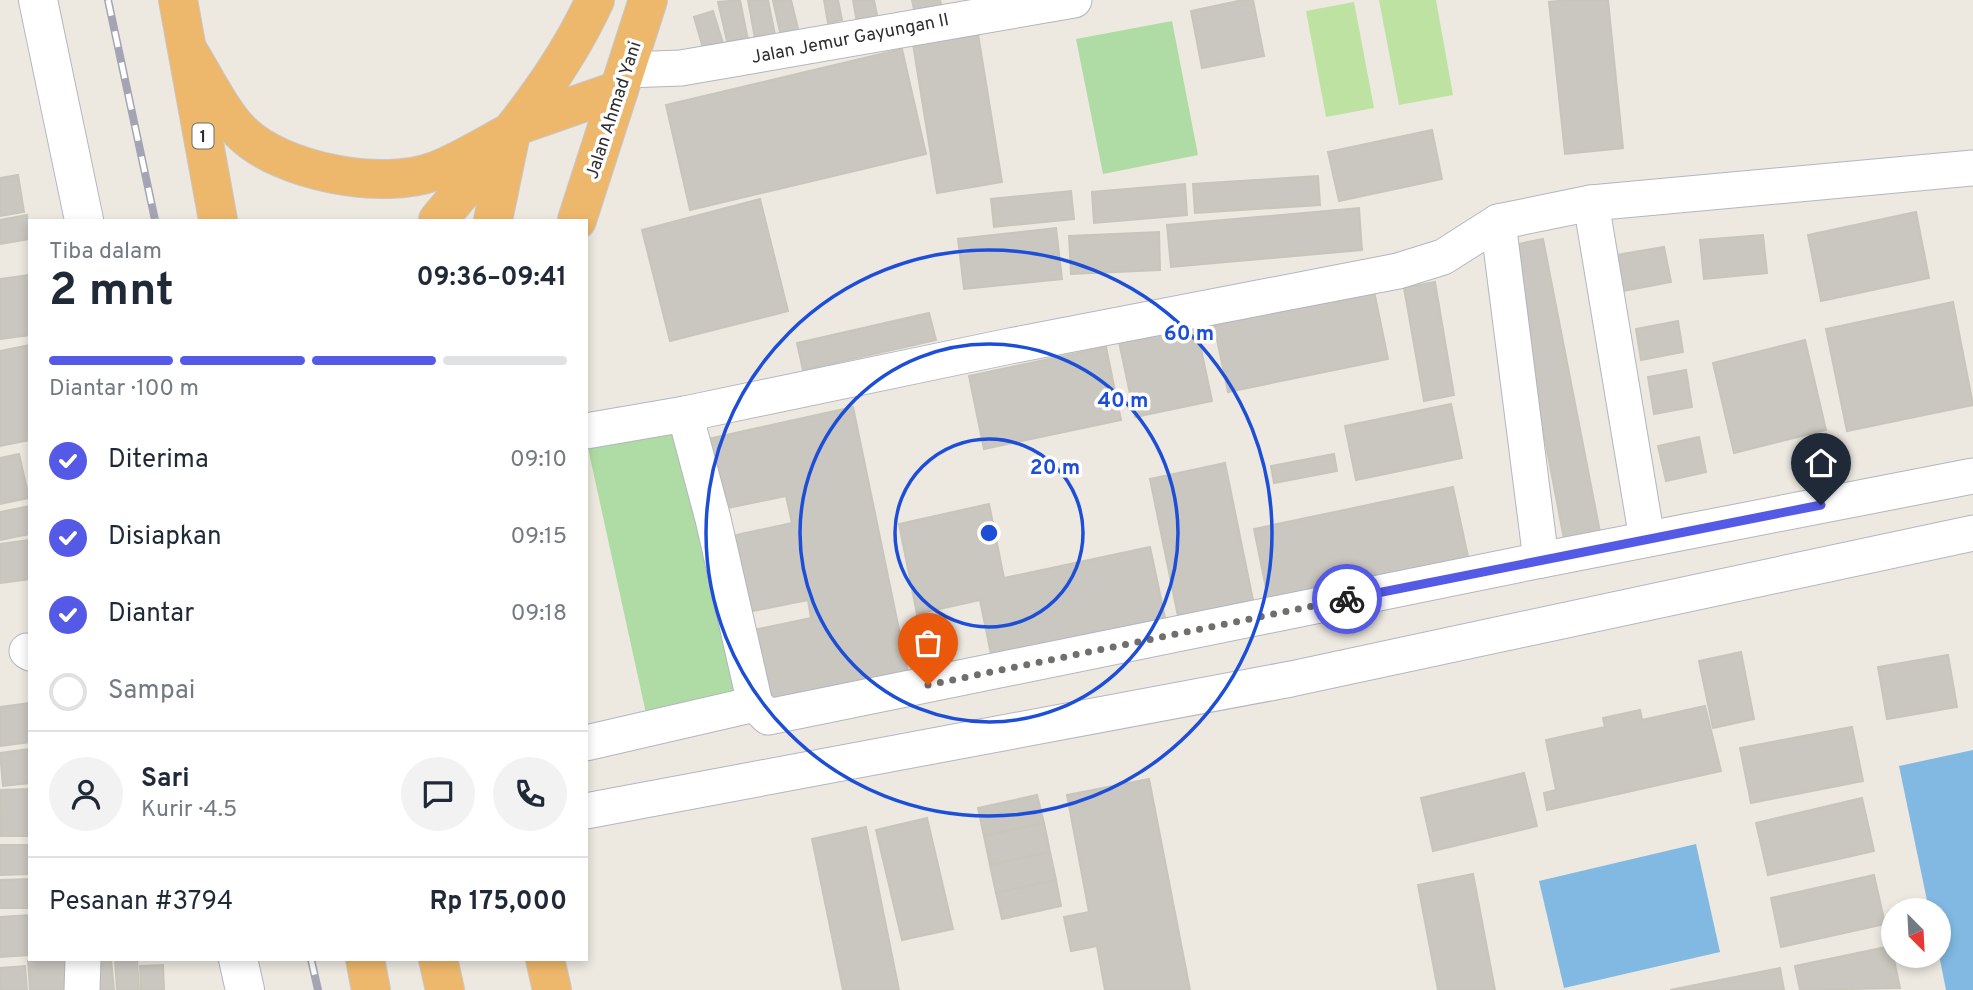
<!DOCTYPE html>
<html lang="id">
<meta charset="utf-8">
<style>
body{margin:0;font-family:Overpass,sans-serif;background:#f2f2f3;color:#1f2937;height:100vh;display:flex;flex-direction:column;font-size:26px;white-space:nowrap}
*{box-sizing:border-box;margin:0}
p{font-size:23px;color:#747a83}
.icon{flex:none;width:38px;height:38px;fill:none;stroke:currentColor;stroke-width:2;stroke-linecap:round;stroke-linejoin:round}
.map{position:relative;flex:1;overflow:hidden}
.side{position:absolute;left:28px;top:219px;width:560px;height:742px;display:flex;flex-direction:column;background:#fff;border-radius:0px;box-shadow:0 4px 10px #0003}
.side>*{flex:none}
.needle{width:46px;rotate:156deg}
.buttons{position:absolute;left:1881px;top:898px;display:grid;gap:14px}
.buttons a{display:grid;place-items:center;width:70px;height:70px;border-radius:50%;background:#fff;box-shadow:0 4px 10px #0003;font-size:35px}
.pin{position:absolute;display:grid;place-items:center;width:60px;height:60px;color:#fff;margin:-72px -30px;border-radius:50% 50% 50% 0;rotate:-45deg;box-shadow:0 0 7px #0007}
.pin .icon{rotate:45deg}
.courier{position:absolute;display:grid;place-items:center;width:70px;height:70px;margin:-35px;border:5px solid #555ae6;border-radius:50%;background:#fff;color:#222;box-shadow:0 2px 9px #0007}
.summary em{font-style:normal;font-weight:700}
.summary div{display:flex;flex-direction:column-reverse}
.summary{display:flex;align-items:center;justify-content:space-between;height:119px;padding:0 21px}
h1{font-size:46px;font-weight:700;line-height:52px}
.bar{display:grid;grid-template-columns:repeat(4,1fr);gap:10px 7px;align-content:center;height:84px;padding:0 21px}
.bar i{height:9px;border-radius:5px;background:#e0e1e3}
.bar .current{background:#555ae6}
.bar p{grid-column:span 4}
.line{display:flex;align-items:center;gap:18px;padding:0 21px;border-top:2px solid #e0e1e3}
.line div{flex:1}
.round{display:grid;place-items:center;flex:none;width:74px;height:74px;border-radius:37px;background:#f2f2f3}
ol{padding:0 21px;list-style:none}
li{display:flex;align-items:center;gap:21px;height:77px}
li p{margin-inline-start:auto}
li .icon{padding:7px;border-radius:50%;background:#555ae6;color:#fff;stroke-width:4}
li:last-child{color:#747a83}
li i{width:38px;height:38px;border:4px solid #e0e1e3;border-radius:50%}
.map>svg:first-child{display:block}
</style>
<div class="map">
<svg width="1973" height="990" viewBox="0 0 1973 990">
<rect width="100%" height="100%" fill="#ede9e1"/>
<g fill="#afdca4">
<path d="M1172 21 1198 155 1103 174 1076 39Z"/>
<path d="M687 426 746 696 647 718 588 448Z"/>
</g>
<g fill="#bde2a1">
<path d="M1379 0H1436L1453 95 1399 105Z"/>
<path d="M1354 2 1374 108 1326 117 1306 11Z"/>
</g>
<g fill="#81b9e2">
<path d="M1973 750V990H1946L1939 955V910H1929L1899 766Z"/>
<path d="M1696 844 1720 952 1564 988 1539 881Z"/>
</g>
<g fill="#c9c7bf" stroke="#c8c5bb" stroke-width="2">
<path d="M740 0 750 50 730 54 718 2Z"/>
<path d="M748 0H768L776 40 756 44Z"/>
<path d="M791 0 801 41 783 45 773 1Z"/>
<path d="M824 0H838L842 20 828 23Z"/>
<path d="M853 0H874L879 25 858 29Z"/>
<path d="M912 0H940L942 9 915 14Z"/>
<path d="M1243 0H1253L1264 56 1202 68 1191 11Z"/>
<path d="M1569 0H1608L1623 148 1565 154 1549 2Z"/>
<path d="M713 11 727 56 707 62 694 17Z"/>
<path d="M978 34 1002 182 937 193 913 44Z"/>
<path d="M902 49 926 154 690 210 666 105Z"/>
<path d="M1432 130 1442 179 1339 201 1328 152Z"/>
<path d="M18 175 24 212 0 216V178Z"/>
<path d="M1318 176 1320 205 1195 213 1193 184Z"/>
<path d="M1185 184 1187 215 1094 223 1092 192Z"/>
<path d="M1071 191 1074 219 994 227 991 199Z"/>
<path d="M760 199 788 311 670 341 642 230Z"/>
<path d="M1359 208 1362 250 1171 267 1167 225Z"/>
<path d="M1916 212 1929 278 1821 301 1808 235Z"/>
<path d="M27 215 30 239 0 244V220Z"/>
<path d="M1056 228 1062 279 964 289 958 239Z"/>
<path d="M1159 232 1160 270 1071 274 1069 236Z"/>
<path d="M1763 235 1767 273 1704 279 1700 240Z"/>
<path d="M1543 239 1600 532 1564 539 1508 246Z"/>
<path d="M1664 247 1671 282 1623 291 1616 255Z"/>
<path d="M30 275V335L0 339V279Z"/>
<path d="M1435 282 1454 395 1424 401 1404 288Z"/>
<path d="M1374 291 1388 359 1228 392 1214 325Z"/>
<path d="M1953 302 1973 405 1847 431 1826 329Z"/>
<path d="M929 313 936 340 803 370 797 343Z"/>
<path d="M1678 321 1683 352 1641 360 1636 329Z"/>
<path d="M1196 325 1212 401 1135 417 1119 342Z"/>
<path d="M1805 340 1826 430 1734 453 1713 363Z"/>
<path d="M30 345V440L0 446V351Z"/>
<path d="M1106 347 1121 420 984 449 969 376Z"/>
<path d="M1686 370 1692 407 1654 414 1648 377Z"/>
<path d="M1451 404 1462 458 1356 480 1345 426Z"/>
<path d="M853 407 908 673 759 702 744 632 811 618 808 600 738 614 722 538 792 523 786 496 723 509 708 439Z"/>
<path d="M1699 437 1706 472 1666 481 1658 446Z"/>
<path d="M19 454 29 498 0 504V458Z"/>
<path d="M1334 454 1337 471 1274 483 1271 466Z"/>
<path d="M1225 463 1255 610 1180 626 1150 479Z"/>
<path d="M1453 487 1470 566 1270 608 1254 529Z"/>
<path d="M989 504 1004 578 1150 547 1167 627 993 664 980 600 917 614 899 524Z"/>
<path d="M30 506V534L0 540V512Z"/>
<path d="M30 540V579L0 583V544Z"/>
<path d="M1741 652 1754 719 1713 728 1699 661Z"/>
<path d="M1948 655 1957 707 1887 719 1878 667Z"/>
<path d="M30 703V742L0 746V707Z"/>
<path d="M1705 706 1721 771 1547 810 1544 793 1556 790 1546 740 1605 727 1603 718 1640 710 1642 720Z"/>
<path d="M1852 727 1863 781 1751 803 1740 748Z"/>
<path d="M30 749V783L3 786 0 753Z"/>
<path d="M1524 773 1537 826 1433 851 1421 798Z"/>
<path d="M1149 779 1190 990H1105L1097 946 1071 951 1064 917 1089 912 1067 795Z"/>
<path d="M30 789V836H1L0 790Z"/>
<path d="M1037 795 1044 823 984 836 978 808Z"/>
<path d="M1862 798 1874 851 1768 875 1756 823Z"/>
<path d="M927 818 953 929 902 940 876 830Z"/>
<path d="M1044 823 1050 852 990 865 984 836Z"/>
<path d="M866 827 899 990H843L812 839Z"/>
<path d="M0 845H30V874L0 875Z"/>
<path d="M1050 852 1056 880 996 893 990 865Z"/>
<path d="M1473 874 1495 990H1438L1418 885Z"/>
<path d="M1874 875 1885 924 1781 947 1771 898Z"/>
<path d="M30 879V908H0V880Z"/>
<path d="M1056 880 1061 906 1002 919 996 893Z"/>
<path d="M30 915V955L0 957V917Z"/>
<path d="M1891 946 1900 988 1800 990 1795 966Z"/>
<path d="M71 959 73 990H30L28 961Z"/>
<path d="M88 959H111L114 990H90Z"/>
<path d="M137 959 139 990H117L115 960Z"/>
<path d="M163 965 164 990H141L140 966Z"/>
<path d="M25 966 27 990H0V968Z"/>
<path d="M1780 968 1784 990H1670Z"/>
</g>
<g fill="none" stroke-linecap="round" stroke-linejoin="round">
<defs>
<g id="street">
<path d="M626 70 681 68 1074 0"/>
<path d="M1591 203 1647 539"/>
<path d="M1498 222 1541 560"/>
<path d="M685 414 713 519 755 704 768 717 1541 560 1973 476"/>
<path d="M586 431 685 414 1010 346 1398 271 1443 257 1498 222 1591 203 1973 168"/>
<path d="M27 651 30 653"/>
<path d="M586 743 755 704"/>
<path d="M586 811 1291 679 1973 533"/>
<path d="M82 990 83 959"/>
</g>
<g id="secondary">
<path d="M38 0 84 220"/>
<path d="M238 959 245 990"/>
</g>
<g id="highway">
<path d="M178 0 218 220"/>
<path d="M189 52C204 76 222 114 242 133 282 172 383 191 435 171 461 161 486 145 511 132"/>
<path d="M516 126 619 90"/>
<path d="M438 220C496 151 557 83 595 0"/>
<path d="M493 220 510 138"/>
<path d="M577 220 648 0"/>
<path d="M365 959 371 990"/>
<path d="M438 959 445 990"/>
<path d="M545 959 552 990"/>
</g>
</defs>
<use href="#street" stroke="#b4b5bf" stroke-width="37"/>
<use href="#secondary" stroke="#b4b5bf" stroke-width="40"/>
<use href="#highway" stroke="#c8c8c8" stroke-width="40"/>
<use href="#street" stroke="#fff" stroke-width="35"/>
<use href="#secondary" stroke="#fff" stroke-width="38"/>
<use href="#highway" stroke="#edb76c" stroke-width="38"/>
<defs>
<g id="rail">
<path d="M108 0 155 220"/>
<path d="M311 959 318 990"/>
</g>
</defs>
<use href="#rail" stroke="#a4a4b5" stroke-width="8"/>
<use href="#rail" stroke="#fff" stroke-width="5" stroke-dasharray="16" stroke-linecap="butt"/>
</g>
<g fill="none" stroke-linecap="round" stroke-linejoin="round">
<path stroke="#706f6c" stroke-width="7" stroke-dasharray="0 12.6" d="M928 685 1347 599"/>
<path stroke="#555ae6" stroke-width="9" d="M1347 599 1821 505"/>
</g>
<g fill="none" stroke="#1d4ed8" stroke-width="3.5">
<circle cx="989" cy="533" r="94"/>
<circle cx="989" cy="533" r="189"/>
<circle cx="989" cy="533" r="283"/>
</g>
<g text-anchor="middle" stroke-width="7" stroke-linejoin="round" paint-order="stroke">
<rect fill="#fff" stroke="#6c6c6c" stroke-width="2" x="192.5" y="123.5" width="21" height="25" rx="5"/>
<g font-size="16" font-weight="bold" fill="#2d2d2d">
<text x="203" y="142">1</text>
</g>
<g font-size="18" fill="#2d2d2d" stroke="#fff">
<text transform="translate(850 38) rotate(-11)" y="6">Jalan Jemur Gayungan II</text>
<text transform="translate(613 110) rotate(-72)" y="6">Jalan Ahmad Yani</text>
</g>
</g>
<circle cx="989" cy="533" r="10" fill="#1d4ed8" stroke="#fff" stroke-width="3.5"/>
<g font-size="21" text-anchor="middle" font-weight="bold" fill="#1d4ed8" stroke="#fff" stroke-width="7" stroke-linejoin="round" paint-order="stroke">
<text x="1189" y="340">60 m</text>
<text x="1123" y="407">40 m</text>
<text x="1055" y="474">20 m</text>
</g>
</svg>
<div class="buttons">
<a><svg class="needle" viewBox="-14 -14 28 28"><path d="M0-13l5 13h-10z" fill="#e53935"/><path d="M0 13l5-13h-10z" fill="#747a83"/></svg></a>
</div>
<div class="pin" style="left:928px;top:685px;background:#ea580c"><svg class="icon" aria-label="bag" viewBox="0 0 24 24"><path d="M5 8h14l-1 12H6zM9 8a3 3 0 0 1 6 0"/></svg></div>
<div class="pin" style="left:1821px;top:505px;background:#1f2937"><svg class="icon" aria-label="home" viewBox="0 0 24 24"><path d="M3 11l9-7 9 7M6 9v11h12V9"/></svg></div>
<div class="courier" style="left:1347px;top:599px"><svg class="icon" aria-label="bike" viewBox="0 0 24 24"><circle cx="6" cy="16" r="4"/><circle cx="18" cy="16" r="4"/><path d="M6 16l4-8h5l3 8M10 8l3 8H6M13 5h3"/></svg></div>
<section class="side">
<div class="summary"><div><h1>2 mnt</h1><p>Tiba dalam</p></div><em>09:36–09:41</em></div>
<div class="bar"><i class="current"></i><i class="current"></i><i class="current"></i><i></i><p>Diantar · 100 m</p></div>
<ol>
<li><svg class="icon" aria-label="check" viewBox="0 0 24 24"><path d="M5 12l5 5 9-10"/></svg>Diterima<p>09:10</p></li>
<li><svg class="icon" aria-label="check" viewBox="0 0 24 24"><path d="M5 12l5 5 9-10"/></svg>Disiapkan<p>09:15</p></li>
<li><svg class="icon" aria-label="check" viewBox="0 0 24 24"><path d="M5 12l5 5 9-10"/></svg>Diantar<p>09:18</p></li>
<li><i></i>Sampai</li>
</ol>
<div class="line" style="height:126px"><a class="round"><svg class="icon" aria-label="person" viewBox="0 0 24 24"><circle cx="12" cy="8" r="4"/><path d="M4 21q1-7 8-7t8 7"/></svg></a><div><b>Sari</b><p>Kurir · 4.5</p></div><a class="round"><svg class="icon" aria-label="chat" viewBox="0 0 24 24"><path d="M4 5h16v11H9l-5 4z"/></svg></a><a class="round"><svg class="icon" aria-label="phone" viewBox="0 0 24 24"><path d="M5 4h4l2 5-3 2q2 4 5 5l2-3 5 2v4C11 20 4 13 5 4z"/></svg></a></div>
<div class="line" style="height:91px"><div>Pesanan #3794</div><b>Rp 175,000</b></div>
</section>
</div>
